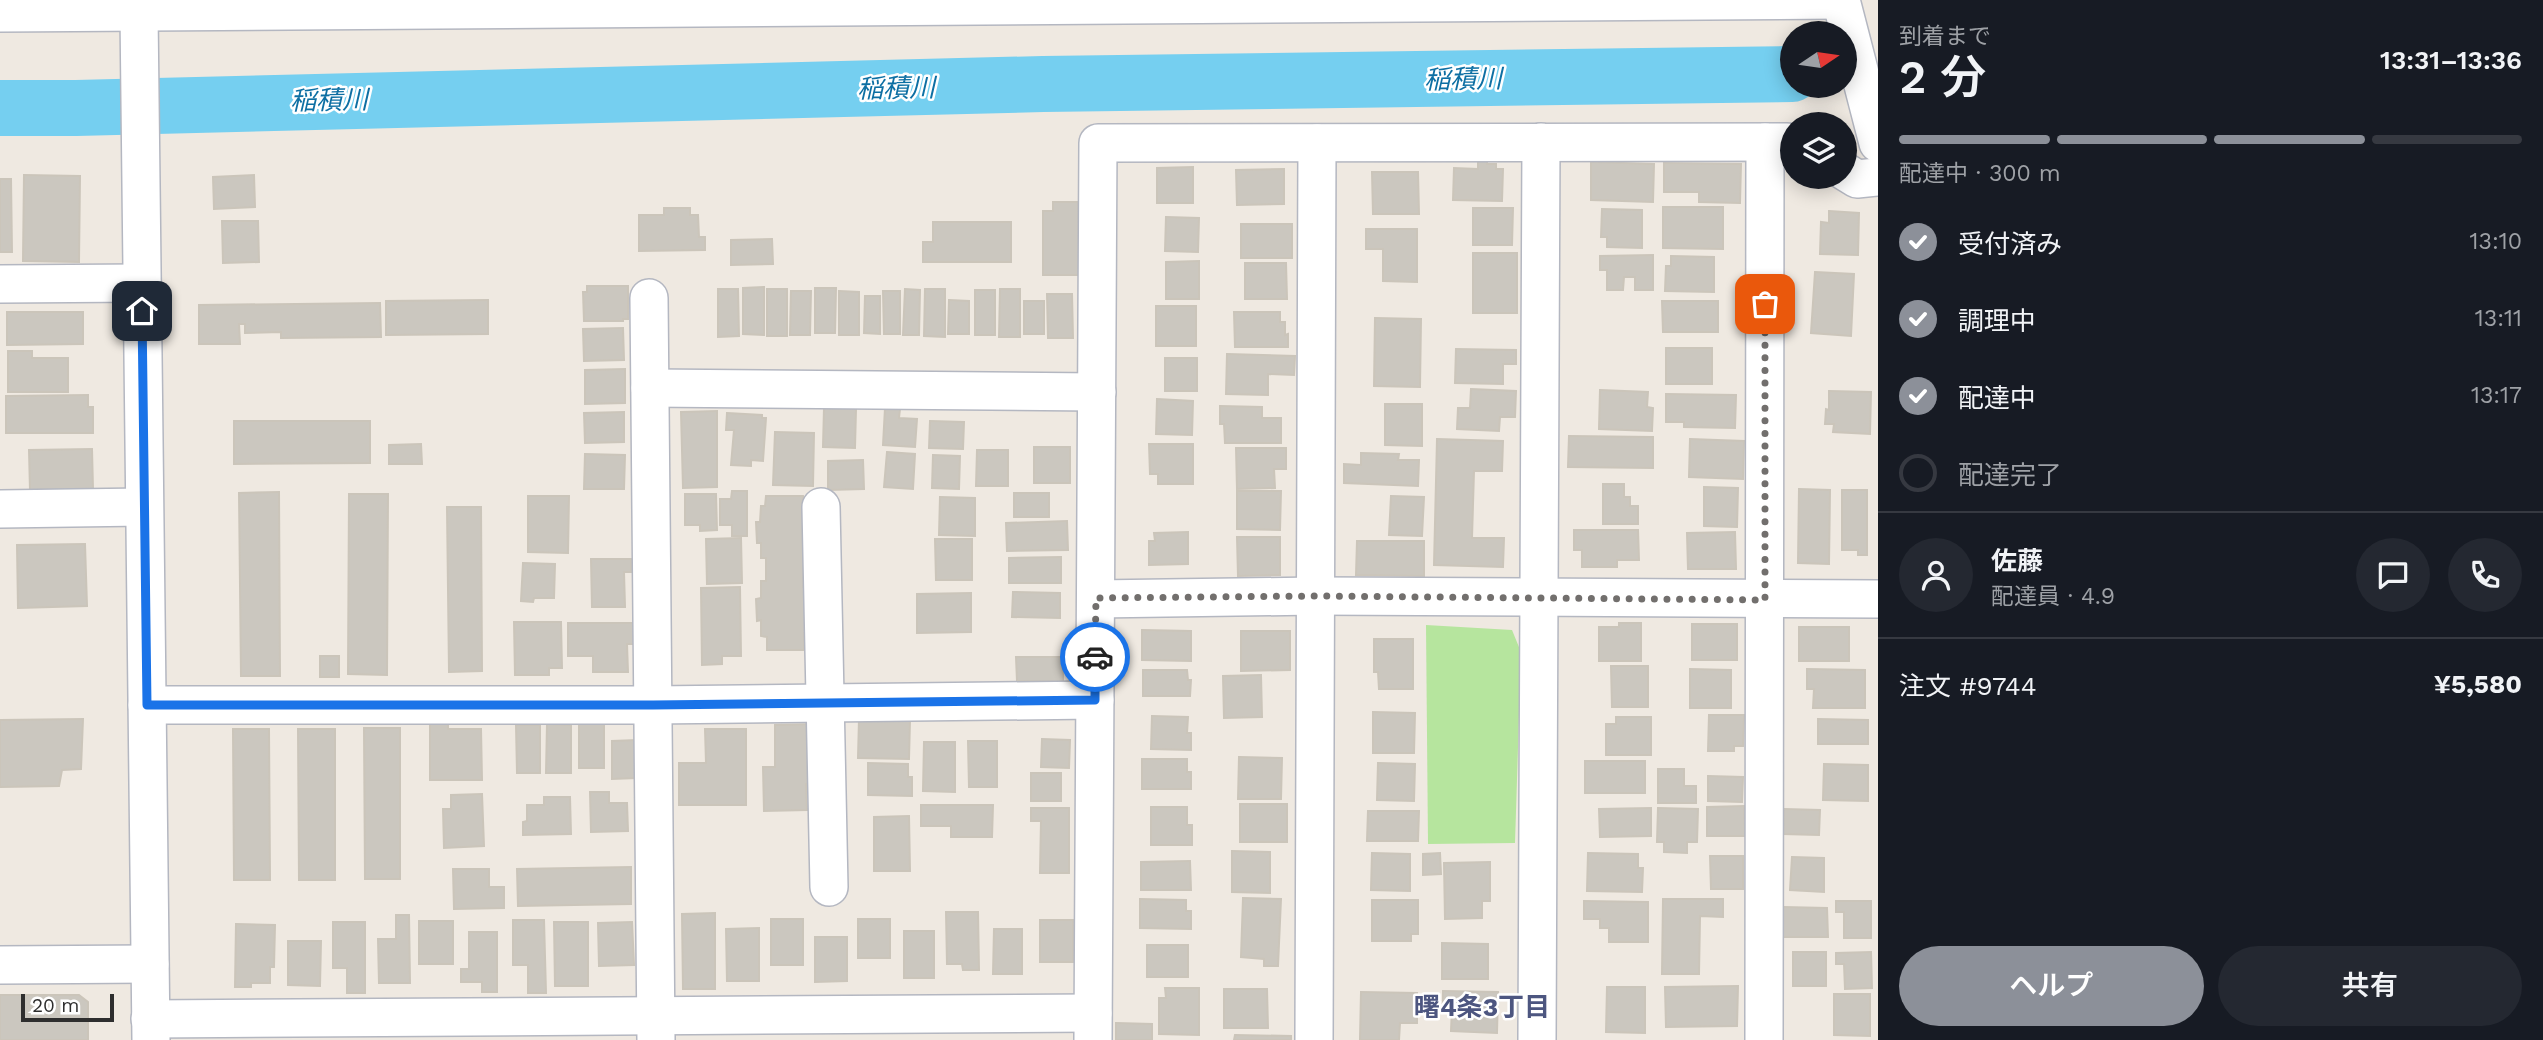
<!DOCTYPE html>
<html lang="ja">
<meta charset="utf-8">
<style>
body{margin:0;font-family:"Work Sans","Noto Sans JP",sans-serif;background:#242831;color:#f1f3f6;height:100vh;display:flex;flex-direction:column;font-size:26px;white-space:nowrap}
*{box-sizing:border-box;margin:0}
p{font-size:23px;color:#9ea1a6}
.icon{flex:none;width:38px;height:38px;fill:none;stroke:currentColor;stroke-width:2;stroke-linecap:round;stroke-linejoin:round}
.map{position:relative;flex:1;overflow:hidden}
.panel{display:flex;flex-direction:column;background:#171b24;width:665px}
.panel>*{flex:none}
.needle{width:46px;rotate:77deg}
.controls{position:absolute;left:1780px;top:21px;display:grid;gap:14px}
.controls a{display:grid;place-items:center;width:77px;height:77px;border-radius:50%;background:#171b24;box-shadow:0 4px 18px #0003;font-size:35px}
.scale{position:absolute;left:21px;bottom:18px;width:93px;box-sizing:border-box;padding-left:7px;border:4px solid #2e2e2e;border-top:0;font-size:19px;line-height:24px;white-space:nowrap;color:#2e2e2e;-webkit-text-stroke:5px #fff;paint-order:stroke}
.pin{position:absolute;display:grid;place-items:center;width:60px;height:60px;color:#fff;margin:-30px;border-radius:14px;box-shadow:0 4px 10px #0006}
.courier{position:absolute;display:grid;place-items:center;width:70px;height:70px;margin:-35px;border:5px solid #1a73e8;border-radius:50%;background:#fff;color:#222;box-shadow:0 2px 9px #0007}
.summary em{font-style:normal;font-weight:600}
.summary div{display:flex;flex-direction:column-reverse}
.summary{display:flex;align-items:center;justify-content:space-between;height:119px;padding:0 21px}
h1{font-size:46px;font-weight:600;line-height:52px}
.bar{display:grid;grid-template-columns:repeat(4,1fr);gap:10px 7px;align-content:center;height:84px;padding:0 21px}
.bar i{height:9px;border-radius:5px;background:#363941}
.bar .on{background:#8c9099}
.bar p{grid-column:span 4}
.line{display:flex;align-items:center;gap:18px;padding:0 21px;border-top:2px solid #363941}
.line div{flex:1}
.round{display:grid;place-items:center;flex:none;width:74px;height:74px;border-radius:37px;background:#242831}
ol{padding:0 21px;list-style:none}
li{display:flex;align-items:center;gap:21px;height:77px}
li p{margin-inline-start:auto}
li .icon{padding:7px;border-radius:50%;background:#8c9099;color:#fff;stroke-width:4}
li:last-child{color:#9ea1a6}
li i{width:38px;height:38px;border:4px solid #363941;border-radius:50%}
.button{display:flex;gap:14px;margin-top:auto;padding:14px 21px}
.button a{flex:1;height:80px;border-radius:42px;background:#8c9099;color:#fff;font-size:28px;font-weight:600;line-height:80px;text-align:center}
.button a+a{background:#242831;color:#f1f3f6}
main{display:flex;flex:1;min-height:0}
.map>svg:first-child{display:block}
</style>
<main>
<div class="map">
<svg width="1878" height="1040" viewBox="0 0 1878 1040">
<rect width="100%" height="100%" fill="#efe9e1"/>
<path fill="#b6e59e" d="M1426 625 1512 630 1521 652 1515 843 1428 844Z"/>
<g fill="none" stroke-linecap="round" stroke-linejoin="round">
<path stroke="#75cff0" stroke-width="56" d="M0 108H76L1043 84 1792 74"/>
</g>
<g fill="#cbc7bf" stroke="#cbc5ba" stroke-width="2">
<path d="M1478 157H1487V164H1496V169H1503L1502 201 1453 200 1454 168 1478 169Z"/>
<path d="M1591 162 1654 164 1653 202 1591 200Z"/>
<path d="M1664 163 1741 164 1740 203 1699 202V192H1664Z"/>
<path d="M1193 167V203H1157V168Z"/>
<path d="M1284 169V204L1237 205 1236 170Z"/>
<path d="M1372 172H1418L1419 214H1373Z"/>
<path d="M24 175 80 176 79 262 23 261Z"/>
<path d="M254 175 255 207 214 209 213 177Z"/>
<path d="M0 179H11L12 252H0Z"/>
<path d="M1053 202H1078L1079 275H1043V211H1053Z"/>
<path d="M1663 207H1723V249L1663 248Z"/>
<path d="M664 208H690V215H698L699 237H705V250L639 251V215H664Z"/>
<path d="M1473 208H1513L1512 245H1473Z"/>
<path d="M1602 209 1642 210V248L1607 247V237H1601Z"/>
<path d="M1829 211 1859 213 1858 255 1820 254 1821 222 1829 223Z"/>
<path d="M1166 217 1199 218 1198 252 1165 251Z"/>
<path d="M222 221H258L259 262 223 263Z"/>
<path d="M933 222H1011V262H923V242H933Z"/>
<rect x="1241" y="224" width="51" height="34"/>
<path d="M1366 229H1417V282L1383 281V249H1366Z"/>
<path d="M772 239 773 264 731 265V240Z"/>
<rect x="1473" y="253" width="44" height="60"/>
<path d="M1653 255V290H1635V277H1624L1623 290H1607V270H1600V256Z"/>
<path d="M1671 256 1714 257V292L1665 291 1666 266H1671Z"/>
<path d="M1199 261V299H1166V262Z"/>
<path d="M1245 263H1286L1287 299H1245Z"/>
<path d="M1815 272 1854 274 1851 336 1811 333Z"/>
<path d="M587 286H628V319H623V321H584L583 292H587Z"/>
<path d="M764 287V335L743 334V288Z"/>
<path d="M815 288H836L835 333H815Z"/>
<path d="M718 289H738L739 336 718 337Z"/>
<rect x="767" y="289" width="20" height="47"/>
<path d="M905 289 920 290 919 335H903Z"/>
<path d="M925 289H945V337L924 336Z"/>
<path d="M1000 289H1020V337H999Z"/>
<rect x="975" y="290" width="20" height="45"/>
<path d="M791 291H811L810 335H790Z"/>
<path d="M839 291 859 292V335H839Z"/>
<path d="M883 291H900V334H884Z"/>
<path d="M1047 294H1072L1073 338H1048Z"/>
<path d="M865 296H880V334L864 333Z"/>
<path d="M488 300V334L386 335V301Z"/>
<path d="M949 300 969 301V334H948Z"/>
<rect x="1024" y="301" width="20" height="33"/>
<path d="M1662 301H1718V332H1663Z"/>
<path d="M380 303 381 337 281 338V332L245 333V324H239L240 344H199V305Z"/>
<rect x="1156" y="306" width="40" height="40"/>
<path d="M7 312H83V344L7 345Z"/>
<path d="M1234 312H1280V322H1285V335L1288 334V347H1235Z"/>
<path d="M1375 318 1421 319 1420 387 1374 386Z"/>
<path d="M623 328 624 360 584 361 583 329Z"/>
<rect x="1666" y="348" width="46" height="36"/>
<path d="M1456 349 1516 350V364H1503V384L1455 383Z"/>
<path d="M8 351H32V358H68V392H8Z"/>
<path d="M1227 354 1295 356 1294 375 1268 374V395L1226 394Z"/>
<rect x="1165" y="358" width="32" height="33"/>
<path d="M625 369V403L585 404V370Z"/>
<path d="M1471 389 1516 391 1515 417H1500L1499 431 1457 429 1458 408H1470Z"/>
<path d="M1600 390 1648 392 1647 407 1653 408 1652 431 1599 429Z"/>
<path d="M1829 391 1871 392 1870 434 1833 432 1834 424H1825L1826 409 1829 410Z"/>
<path d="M1666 394 1736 395 1735 428 1684 427V422H1666Z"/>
<path d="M88 395V407H93V433H6V396Z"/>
<path d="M1157 399 1193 401 1192 435 1156 434Z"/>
<path d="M1385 404H1422V446L1385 445Z"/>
<path d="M1220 406 1262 407V418H1281V443H1225L1224 424H1220Z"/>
<path d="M824 408 856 409 855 448 823 447Z"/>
<path d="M885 408 900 409 899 418 917 419 915 447 883 445Z"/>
<path d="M717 411V487L683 488 681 412Z"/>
<path d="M624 412V442L585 443 584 413Z"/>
<path d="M727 413 762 415V418H766L763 461 751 460V466L731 465 734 430H726Z"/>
<path d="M234 421H370V463L234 464Z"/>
<path d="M930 421 964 422 963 449 929 448Z"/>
<path d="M775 432 814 433 813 486 773 485Z"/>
<path d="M1569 436 1653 437V468L1568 467Z"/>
<path d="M1437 439 1503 441 1502 471H1474L1472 538H1504L1503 567 1434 565Z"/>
<path d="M1690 439 1744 441 1743 479 1689 477Z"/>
<path d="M421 444 422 464H389V445Z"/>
<path d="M1149 444H1193V484H1158V474H1150Z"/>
<rect x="1034" y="447" width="36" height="36"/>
<path d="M1236 448H1286V469H1274L1275 488 1237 489Z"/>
<path d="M92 449 93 489 30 490 29 450Z"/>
<path d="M977 450H1008V486H976Z"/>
<path d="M887 452 915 454 913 489 884 487Z"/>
<path d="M1361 453 1399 454 1398 460H1419L1418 486 1344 483V464L1361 465Z"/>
<path d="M585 454 625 455 624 489H584Z"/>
<path d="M933 455 960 456 959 489 932 488Z"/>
<path d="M863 460 864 489 828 490V461Z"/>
<path d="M1603 484H1624V497H1630V506H1638V524H1603Z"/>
<path d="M1704 487 1738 488 1737 527 1704 526Z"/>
<path d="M1799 489 1830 490 1829 564 1798 563Z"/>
<path d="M1842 490H1867V555H1858V550H1842Z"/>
<path d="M732 491H747V536H732V525H720V499H731Z"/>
<path d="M1237 491H1281L1280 530 1237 529Z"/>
<path d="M279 492 280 676H241L239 493Z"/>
<rect x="1014" y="493" width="35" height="24"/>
<path d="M349 494H388L387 675 348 674Z"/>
<path d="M685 494H716L717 530 700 531V525H685Z"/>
<path d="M528 496H569L568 553 528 552Z"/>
<path d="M766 496H803L809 555H803V587H808V633H804V650H767V637L761 636V620L757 621 756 599 761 598V581H766V558H761V543H757L756 522H760L761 506H765Z"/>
<path d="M1391 496 1424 497 1422 536 1389 535Z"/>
<path d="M940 497 975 498V536L939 535Z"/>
<path d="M447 507H481L482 671 449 672Z"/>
<path d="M1067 521 1068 550 1007 551 1006 523Z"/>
<path d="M1574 530H1638L1639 560H1617V567H1582V550H1574Z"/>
<path d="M1188 532V564L1149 565V541H1155L1154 533Z"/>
<path d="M1735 532 1736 569H1688L1687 533Z"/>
<path d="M1237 537H1280V575L1238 576Z"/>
<path d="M741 538 742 583 707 584 706 539Z"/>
<path d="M935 539H972V580H936Z"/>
<path d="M1357 541H1424V576L1356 575Z"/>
<path d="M85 544 87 606 18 608 17 545Z"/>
<path d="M1061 557V583H1009V558Z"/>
<path d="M591 559H631V572H624L625 607H592Z"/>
<path d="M523 563 555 564 554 598H534L533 602 521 601Z"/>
<path d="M740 587 741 656H722V664L702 665 701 588Z"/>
<path d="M1013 592 1060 593V618L1012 617Z"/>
<path d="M971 593V632L917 633V594Z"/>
<path d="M514 622H561L562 668H549V675H515Z"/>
<path d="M568 623H634V644H627L628 672H593V656H568Z"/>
<path d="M1619 623H1641V661H1599V627H1619Z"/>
<rect x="1692" y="624" width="45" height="36"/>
<rect x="1799" y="627" width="50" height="34"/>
<path d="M1142 630 1191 631V661L1142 660Z"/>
<path d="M1241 631H1290V670L1241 671Z"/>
<path d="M1374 639H1413V689H1379L1378 672H1374Z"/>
<rect x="320" y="656" width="19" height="21"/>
<path d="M1016 657H1063V681H1017Z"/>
<path d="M1611 666H1648V707H1612Z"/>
<path d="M1690 669 1731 670V708H1690Z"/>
<path d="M1807 669 1865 670V708H1813L1814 689H1807Z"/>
<path d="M1143 670H1187L1188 680H1191L1190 696H1143Z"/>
<path d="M1261 675 1262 717 1224 718 1223 676Z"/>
<path d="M1373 712 1415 713 1414 753H1373Z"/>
<path d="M1709 715H1744L1743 746H1734V751H1708Z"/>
<path d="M1152 716 1188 717 1187 733H1191V750L1151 749Z"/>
<path d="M1616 717H1651V755H1606V724H1616Z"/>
<path d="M83 719 81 769 62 770 59 786 0 787V720Z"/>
<path d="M859 719 910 720 909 759 858 758Z"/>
<path d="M1818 719 1868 720V744H1818Z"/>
<path d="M430 724H448V729H481L482 780H430Z"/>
<path d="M547 724 571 725V773H546Z"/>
<rect x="579" y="724" width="25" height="44"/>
<path d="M816 724 817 784H806L807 810 764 811 763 767H775V725Z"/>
<path d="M516 725H540V773H517Z"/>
<path d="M364 728H400V879H365Z"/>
<path d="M233 729H269L270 880H234Z"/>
<path d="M298 729H335V880H299Z"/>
<path d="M705 729H746V805H679V763H706Z"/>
<path d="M1042 739 1070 740 1069 768 1041 767Z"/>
<path d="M637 740V778L612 779V741Z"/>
<path d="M968 741H997V787H969Z"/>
<path d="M924 742H955V792L923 791Z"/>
<path d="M1239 757 1282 758 1281 799H1238Z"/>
<path d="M1142 759H1187V772H1191V789H1142Z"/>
<rect x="1585" y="761" width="60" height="32"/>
<path d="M868 763 908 764V777H912V796L868 795Z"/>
<path d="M1378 763 1415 764 1414 801 1377 800Z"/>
<path d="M1824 764 1868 765V801L1823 800Z"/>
<path d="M1658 769H1684V786H1696V803H1658Z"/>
<rect x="1031" y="773" width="30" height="28"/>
<path d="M1708 776 1743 777 1742 802 1708 801Z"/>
<path d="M590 792H609V803H627L628 831 591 832Z"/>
<path d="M482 794 484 846 444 848 443 809H451V795Z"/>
<path d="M544 797H570L571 834 523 835V822L527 821V805H544Z"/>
<rect x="1240" y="804" width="47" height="38"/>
<path d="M921 805H993L992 837H951V826H921Z"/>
<path d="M1744 806 1745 836H1707V807Z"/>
<path d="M1151 807H1187V825H1192V845H1151Z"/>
<path d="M1031 808H1069V873H1040L1041 821H1031Z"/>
<path d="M1651 808V836L1600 837 1599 809Z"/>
<path d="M1658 808 1698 809 1697 842H1687V853L1664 852V842H1657Z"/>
<path d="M1784 809 1820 810 1819 835 1783 834Z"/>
<path d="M1368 811H1419L1418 841H1367Z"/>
<path d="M909 816 910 871H874V817Z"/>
<path d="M1232 851 1270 852V893L1232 892Z"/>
<path d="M1372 853 1410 854V891L1371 890Z"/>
<path d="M1440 853 1441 874 1423 875V854Z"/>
<path d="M1588 853 1638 854V868H1643L1642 892 1587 891Z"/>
<path d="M1710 856H1743V889H1711Z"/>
<path d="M1792 857 1824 858V892L1790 890Z"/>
<path d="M1190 861 1191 890H1141V862Z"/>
<path d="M1490 862V901H1482V918L1445 919 1444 863Z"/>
<path d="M631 867V904L518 906 517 869Z"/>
<path d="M453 869H489V887H504V908L454 909Z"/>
<path d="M1243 898 1281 899 1278 966H1264V959L1241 957Z"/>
<path d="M1140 899 1186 900V911H1191V929L1140 928Z"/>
<path d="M1663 899H1723V917L1700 916 1699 974H1662Z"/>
<path d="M1372 900H1418V934H1411V941H1372Z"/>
<path d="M1584 901 1648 902V942H1609V928H1600V919H1584Z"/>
<path d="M1836 901H1871V938H1844V912H1836Z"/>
<path d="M1783 907 1827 908 1828 937H1783Z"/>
<path d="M946 912H978L979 970H963L962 964H947Z"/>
<path d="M715 913V989H683L682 914Z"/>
<path d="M396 915H409L410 983H379L378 939H396Z"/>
<rect x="771" y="919" width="32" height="46"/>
<rect x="858" y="919" width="32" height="39"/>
<path d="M513 920H544L546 993H528V965H513Z"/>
<rect x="1040" y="920" width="33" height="42"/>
<rect x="419" y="921" width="34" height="43"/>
<path d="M333 922H365V993H347V968H333Z"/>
<path d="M554 922H588V986H555Z"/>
<path d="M632 922 634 965 599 966 598 923Z"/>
<path d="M236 924 275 925 274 967H270V983H251V987H235Z"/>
<path d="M759 928V981H727L726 929Z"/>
<path d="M994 929H1022V974H993Z"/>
<rect x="904" y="931" width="30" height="47"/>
<path d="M469 932H497V992H482V982H461V969H469Z"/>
<path d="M815 937H847V981L815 982Z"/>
<path d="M288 941H321L320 986 288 985Z"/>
<path d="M1442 943 1488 944V979H1442Z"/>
<rect x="1147" y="945" width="41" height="32"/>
<rect x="1793" y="952" width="33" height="34"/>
<path d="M1871 952 1872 988 1845 989 1844 964H1836V953Z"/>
<path d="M1738 986 1737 1026 1666 1027 1665 987Z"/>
<path d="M1607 987H1645V1033L1606 1032Z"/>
<path d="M1165 988H1199V1035L1159 1034V998H1166Z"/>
<path d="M1224 989H1267L1268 1028H1224Z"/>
<path d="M1443 991 1498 992 1497 1033 1451 1031 1452 1008H1443Z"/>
<path d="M1361 992 1417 993V1023H1400L1399 1040H1360Z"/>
<path d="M1834 994H1870V1036L1834 1035Z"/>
<path d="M0 995H79L88 1002V1040H0Z"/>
<path d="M1116 1023 1152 1024V1040H1116Z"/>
<path d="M1235 1035 1291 1036V1040H1234Z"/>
</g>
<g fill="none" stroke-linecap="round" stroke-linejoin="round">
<defs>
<g id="minor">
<path d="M1841 0 1878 143"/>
<path d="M0 13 1841 0"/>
<path d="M139 13 151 1040"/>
<path d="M1844 171 1857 179 1878 177"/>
<path d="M0 284 142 283"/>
<path d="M649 298 656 1040"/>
<path d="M650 388 1097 392"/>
<path d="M821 507 829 887"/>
<path d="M0 509 144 507"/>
<path d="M1096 599 1316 596 1878 599"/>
<path d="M147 705H653L1095 700"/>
<path d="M0 965 150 964"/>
<path d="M150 1019 1093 1013"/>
<path d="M1093 1040 1098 143 1787 142 1792 144"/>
<path d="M1314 1040 1317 143"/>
<path d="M1537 1040 1541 142"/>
<path d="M1764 1040 1765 142"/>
</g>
</defs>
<use href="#minor" stroke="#b4b7c1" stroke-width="40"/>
<use href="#minor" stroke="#fff" stroke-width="37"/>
</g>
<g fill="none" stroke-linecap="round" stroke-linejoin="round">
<path stroke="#726f6d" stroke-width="7" stroke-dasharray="0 12.6" d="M1095 657 1096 598 1316 596 1765 600V304"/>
<path stroke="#1a73e8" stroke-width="9" d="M142 311 147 705H653L1095 700V657"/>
</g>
<g text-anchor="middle" stroke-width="5" stroke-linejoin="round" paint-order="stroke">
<g font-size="26" font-style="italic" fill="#0d6fa3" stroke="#fff">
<text transform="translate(1463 79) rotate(-1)" y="9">稲積川</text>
<text transform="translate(896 88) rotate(-1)" y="9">稲積川</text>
<text transform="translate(329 100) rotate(-1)" y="9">稲積川</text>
</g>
<g font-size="26" font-weight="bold" fill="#4d5680" stroke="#fff">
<text x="1482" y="1016">曙4条3丁目</text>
</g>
</g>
</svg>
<div class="controls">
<a><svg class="needle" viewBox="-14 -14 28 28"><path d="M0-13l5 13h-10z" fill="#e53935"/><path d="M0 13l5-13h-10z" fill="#9ea1a6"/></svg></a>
<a><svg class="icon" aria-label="layers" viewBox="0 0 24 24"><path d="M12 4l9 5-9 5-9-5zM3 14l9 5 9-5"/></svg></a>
</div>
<div class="scale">20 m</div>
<div class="pin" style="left:1765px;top:304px;background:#ea580c"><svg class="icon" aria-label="bag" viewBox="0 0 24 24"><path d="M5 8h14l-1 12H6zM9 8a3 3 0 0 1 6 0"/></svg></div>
<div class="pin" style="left:142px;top:311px;background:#1f2937"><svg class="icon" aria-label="home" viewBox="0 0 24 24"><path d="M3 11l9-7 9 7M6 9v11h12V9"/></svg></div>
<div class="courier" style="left:1095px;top:657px"><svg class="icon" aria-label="car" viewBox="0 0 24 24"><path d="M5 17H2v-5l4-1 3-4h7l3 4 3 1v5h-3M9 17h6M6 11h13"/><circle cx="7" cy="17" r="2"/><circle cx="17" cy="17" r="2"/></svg></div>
</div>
<section class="panel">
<div class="summary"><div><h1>2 分</h1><p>到着まで</p></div><em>13:31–13:36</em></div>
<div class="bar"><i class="on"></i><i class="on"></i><i class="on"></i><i></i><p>配達中 · 300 m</p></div>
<ol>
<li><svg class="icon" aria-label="check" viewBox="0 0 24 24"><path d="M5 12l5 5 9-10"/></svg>受付済み<p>13:10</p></li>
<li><svg class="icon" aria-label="check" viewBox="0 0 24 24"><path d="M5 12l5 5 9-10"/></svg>調理中<p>13:11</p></li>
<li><svg class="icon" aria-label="check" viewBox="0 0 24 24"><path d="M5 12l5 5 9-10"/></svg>配達中<p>13:17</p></li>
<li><i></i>配達完了</li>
</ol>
<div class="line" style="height:126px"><a class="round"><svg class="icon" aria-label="person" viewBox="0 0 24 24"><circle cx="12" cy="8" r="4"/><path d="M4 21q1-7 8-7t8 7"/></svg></a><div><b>佐藤</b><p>配達員 · 4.9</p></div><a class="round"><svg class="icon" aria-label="chat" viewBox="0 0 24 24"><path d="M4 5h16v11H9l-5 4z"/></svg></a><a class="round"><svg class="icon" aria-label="phone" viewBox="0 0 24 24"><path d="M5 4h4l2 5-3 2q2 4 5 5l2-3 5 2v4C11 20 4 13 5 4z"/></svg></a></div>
<div class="line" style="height:91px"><div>注文 #9744</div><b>¥5,580</b></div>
<div class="button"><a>ヘルプ</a><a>共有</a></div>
</section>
</main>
